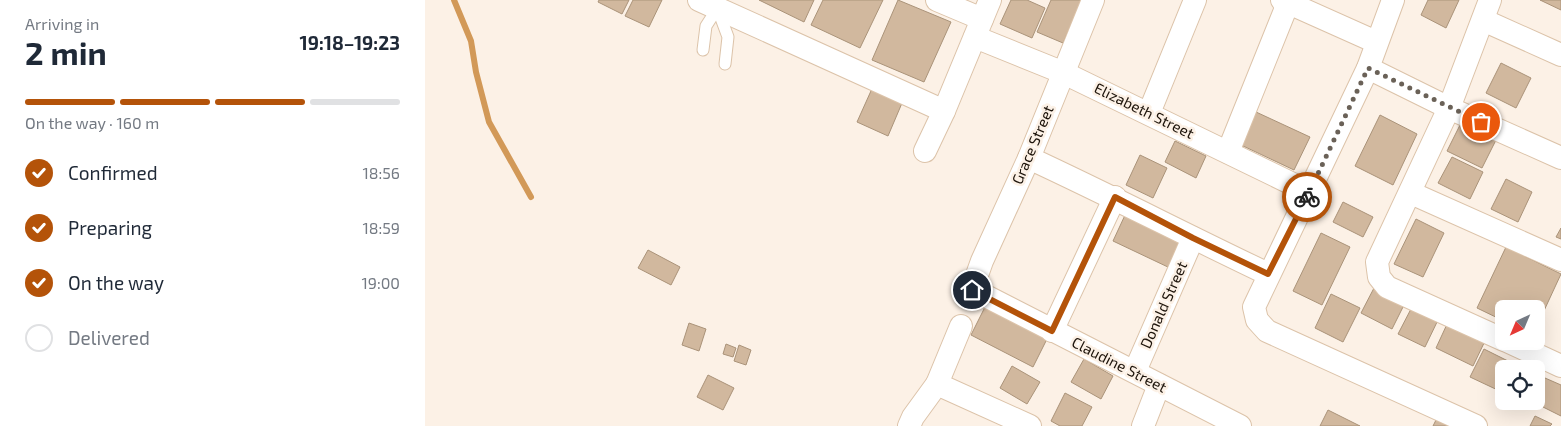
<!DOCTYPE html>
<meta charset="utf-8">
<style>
body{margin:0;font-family:"Exo 2",sans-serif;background:#f6f6f7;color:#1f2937;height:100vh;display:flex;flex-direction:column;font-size:19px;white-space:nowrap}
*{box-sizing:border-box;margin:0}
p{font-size:16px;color:#747a83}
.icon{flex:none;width:28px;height:28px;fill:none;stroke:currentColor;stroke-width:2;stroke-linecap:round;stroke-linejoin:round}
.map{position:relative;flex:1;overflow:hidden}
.side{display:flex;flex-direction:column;background:#fff;width:425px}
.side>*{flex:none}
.needle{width:32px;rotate:224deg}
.controls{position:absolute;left:1070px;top:300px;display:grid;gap:10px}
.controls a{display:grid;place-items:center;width:50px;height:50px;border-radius:8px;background:#fff;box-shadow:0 5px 20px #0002;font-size:25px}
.pin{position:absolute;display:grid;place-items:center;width:42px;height:42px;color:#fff;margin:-21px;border:2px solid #fff;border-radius:50%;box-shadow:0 1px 5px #0007}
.courier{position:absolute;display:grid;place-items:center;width:50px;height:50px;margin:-25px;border:4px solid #b45309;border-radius:50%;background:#fff;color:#222;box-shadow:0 1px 6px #0007}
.headline em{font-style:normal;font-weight:700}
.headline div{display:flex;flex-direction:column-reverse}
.headline{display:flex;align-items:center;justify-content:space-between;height:85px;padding:0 25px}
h1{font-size:32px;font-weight:700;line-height:38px}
.bar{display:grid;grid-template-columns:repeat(4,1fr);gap:8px 5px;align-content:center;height:60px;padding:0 25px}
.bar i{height:6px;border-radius:4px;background:#e0e1e3}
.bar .active{background:#b45309}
.bar p{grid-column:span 4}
ol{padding:0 25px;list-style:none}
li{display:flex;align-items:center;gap:15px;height:55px}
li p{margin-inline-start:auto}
li .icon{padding:5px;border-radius:50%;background:#b45309;color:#fff;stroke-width:4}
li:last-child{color:#747a83}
li i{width:28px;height:28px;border:2px solid #e0e1e3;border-radius:50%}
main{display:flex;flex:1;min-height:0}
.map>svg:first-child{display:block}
</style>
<main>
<section class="side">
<div class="headline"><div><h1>2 min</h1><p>Arriving in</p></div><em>19:18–19:23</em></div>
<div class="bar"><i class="active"></i><i class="active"></i><i class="active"></i><i></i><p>On the way · 160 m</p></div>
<ol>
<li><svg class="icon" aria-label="check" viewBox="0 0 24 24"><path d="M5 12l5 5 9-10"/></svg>Confirmed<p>18:56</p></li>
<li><svg class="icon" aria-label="check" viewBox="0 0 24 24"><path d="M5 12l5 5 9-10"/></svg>Preparing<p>18:59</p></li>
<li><svg class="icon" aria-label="check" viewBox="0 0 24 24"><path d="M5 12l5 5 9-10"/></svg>On the way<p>19:00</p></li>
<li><i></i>Delivered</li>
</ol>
</section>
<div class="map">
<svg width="1136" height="426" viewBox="0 0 1136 426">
<rect width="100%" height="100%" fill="#fcf1e6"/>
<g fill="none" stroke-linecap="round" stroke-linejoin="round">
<path stroke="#d29958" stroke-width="6" d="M29 0 46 41 51 72 64 122 106 197"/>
</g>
<g fill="#d1b89e" stroke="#aa9379">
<path d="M174 0H204L197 14 173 2Z"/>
<path d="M208 0H237L224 27 200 16Z"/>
<path d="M334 0H389L379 22Z"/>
<path d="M398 0H458L435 48 386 25Z"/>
<path d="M473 0 526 22 499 82 447 60Z"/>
<path d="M586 0H602L620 8 607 38 575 24Z"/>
<path d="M626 0H657L638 43 612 32Z"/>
<path d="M1003 0H1034L1021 28 996 15Z"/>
<path d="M1115 0H1136V10Z"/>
<path d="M1076 63 1106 78 1091 108 1061 93Z"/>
<path d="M450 82 480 96 463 136 432 122Z"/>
<path d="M831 112 885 137 869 170 816 145Z"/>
<path d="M955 115 992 134 968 185 930 166Z"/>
<path d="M1036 123 1071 140 1057 168 1022 151Z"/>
<path d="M750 141 781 156 771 178 740 162Z"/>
<path d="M715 155 742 168 728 198 701 185Z"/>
<path d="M1027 157 1058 172 1045 199 1013 183Z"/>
<path d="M1081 179 1107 192 1093 222 1066 209Z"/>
<path d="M918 202 948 217 938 237 908 222Z"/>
<path d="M701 213 758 239 745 268 688 241Z"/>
<path d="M991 219 1019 233 998 277 969 264Z"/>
<path d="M1136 228V239L1131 237Z"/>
<path d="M896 233 925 247 897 305 868 291Z"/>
<path d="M1081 247 1136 274 1111 328V309H1079V321L1052 308Z"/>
<path d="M223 250 255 267 246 285 213 268Z"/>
<path d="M949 288 980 303 967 329 936 313Z"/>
<path d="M906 294 935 308 918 342 890 328Z"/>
<path d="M560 307 622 339 608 367 546 335Z"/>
<path d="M987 307 1013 320 1000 347 973 334Z"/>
<path d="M1023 322 1060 341 1048 366 1011 348Z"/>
<path d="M264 323 281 329 274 351 257 345Z"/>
<path d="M301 344 311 348 308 357 298 354Z"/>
<path d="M314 345 326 350 321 365 309 361Z"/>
<path d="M1059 349 1099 369H1079V393L1045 377Z"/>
<path d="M659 359 688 376 676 399 646 382Z"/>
<path d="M587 366 615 382 602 404 575 388Z"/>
<path d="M283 375 309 388 298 410 272 397Z"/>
<path d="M1120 378 1136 385V416L1108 402 1111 401V395Z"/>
<path d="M640 393 667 407 657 426H635L626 421Z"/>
<path d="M903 410 935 426H895Z"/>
<path d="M1014 414 1038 426H1008Z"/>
<path d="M1110 416 1127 424 1125 426H1105Z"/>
</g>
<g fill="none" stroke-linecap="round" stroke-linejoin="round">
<defs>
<g id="service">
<path d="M293 10 303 37 300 64"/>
<path d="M278 50 281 26 292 9"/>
</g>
<g id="minor">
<path d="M274 0 519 111"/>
<path d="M512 0 557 19"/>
<path d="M668 0 604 158 557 261 547 289 815 426"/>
<path d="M857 0 951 42"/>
<path d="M968 0 943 68 829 307 832 320 842 331 1051 426"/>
<path d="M1065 0 1024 108 952 262 954 277 962 287 1079 340"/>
<path d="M1058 20 1136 55"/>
<path d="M550 37 639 73 884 192"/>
<path d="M943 68 1024 108 1136 158"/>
<path d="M724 113 770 0"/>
<path d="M500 151 519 111 565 0"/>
<path d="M803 152 863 3"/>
<path d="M604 158C684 195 763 236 843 274"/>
<path d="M986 193 1136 260"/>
<path d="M627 331 690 197"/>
<path d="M1082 341 1136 366"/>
<path d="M710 371 768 238"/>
<path d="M512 384 536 326"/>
<path d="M484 426 488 417 512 384 605 426"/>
<path d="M718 426 734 385"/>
</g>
</defs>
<use href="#service" stroke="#dcc3a9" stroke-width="13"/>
<use href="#minor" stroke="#dcc3a9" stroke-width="24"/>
<use href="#service" stroke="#fff" stroke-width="11"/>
<use href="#minor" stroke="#fff" stroke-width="22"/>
</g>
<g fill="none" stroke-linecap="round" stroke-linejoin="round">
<path stroke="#6a6157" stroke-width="5" stroke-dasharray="0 9" d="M882 197 943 68 1056 122"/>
<path stroke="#b45309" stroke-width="6" d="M547 290 627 331 690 197 768 238 843 274 882 197"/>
</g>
<g text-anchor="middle" stroke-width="5" stroke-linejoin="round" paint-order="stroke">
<g font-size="15" fill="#1c130a" stroke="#fcf1e6">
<text transform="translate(719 111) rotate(26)" y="5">Elizabeth Street</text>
<text transform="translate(608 145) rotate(-67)" y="5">Grace Street</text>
<text transform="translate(739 305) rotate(-66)" y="5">Donald Street</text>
<text transform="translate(694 365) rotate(27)" y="5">Claudine Street</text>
</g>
</g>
</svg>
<div class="controls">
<a><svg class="needle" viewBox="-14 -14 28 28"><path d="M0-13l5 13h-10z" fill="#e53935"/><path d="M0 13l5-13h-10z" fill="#747a83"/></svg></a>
<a><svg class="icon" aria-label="locate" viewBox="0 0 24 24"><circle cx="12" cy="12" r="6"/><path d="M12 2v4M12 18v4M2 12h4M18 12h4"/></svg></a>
</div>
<div class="pin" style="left:1056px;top:122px;background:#ea580c"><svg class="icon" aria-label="bag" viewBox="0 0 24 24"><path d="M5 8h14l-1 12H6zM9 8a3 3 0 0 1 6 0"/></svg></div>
<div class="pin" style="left:547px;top:290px;background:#1f2937"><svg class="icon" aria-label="home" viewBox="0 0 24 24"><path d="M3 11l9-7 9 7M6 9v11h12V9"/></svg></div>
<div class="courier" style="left:882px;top:197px"><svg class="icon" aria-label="bike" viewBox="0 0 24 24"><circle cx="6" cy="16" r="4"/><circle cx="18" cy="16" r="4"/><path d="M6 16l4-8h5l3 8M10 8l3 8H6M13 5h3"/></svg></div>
</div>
</main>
